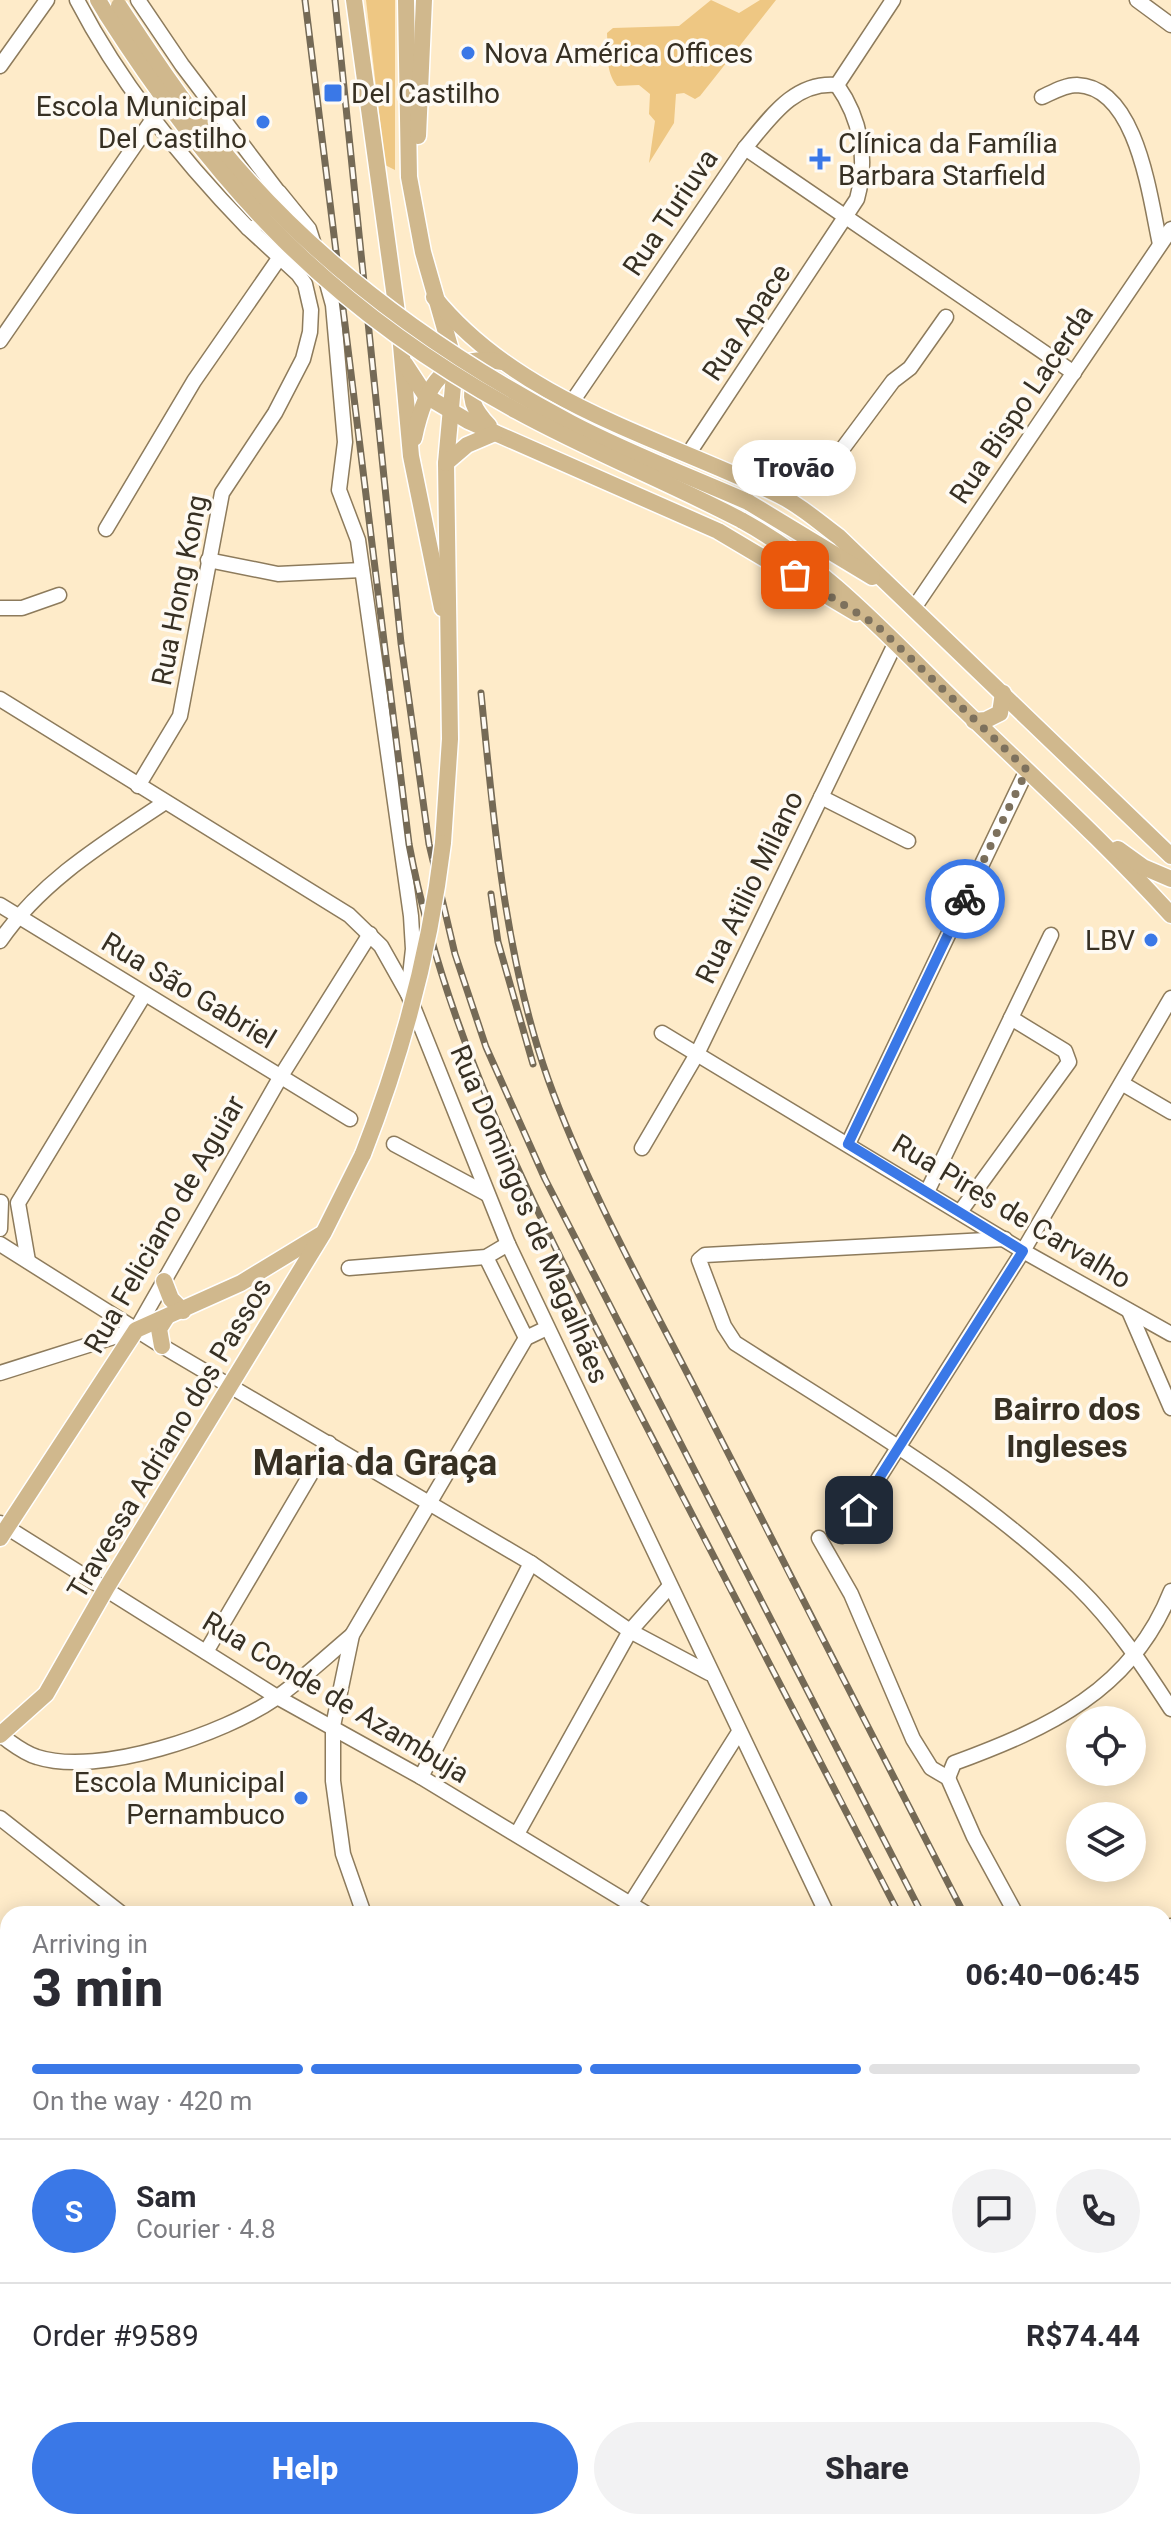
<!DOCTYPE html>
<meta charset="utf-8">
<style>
body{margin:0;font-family:Roboto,sans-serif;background:#f2f2f3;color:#2b2b33;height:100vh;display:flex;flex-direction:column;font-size:30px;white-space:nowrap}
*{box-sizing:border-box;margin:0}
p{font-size:26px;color:#7c7c81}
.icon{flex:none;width:44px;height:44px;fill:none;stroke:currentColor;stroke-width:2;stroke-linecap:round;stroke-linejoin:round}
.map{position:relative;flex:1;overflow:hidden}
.side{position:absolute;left:0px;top:1906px;width:1172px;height:624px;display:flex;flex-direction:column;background:#fff;border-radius:24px 24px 0 0;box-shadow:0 4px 20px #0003}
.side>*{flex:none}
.tools{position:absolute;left:1066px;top:1706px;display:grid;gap:16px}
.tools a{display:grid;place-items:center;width:80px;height:80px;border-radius:50%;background:#fff;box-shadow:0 4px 20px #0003;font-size:40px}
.pin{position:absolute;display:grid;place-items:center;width:68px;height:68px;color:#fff;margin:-34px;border-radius:16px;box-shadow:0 4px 12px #0006}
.courier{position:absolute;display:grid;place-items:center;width:80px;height:80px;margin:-40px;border:6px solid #3a78e7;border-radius:50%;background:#fff;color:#222;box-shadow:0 2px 10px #0007}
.bubble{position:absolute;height:56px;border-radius:28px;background:#fff;box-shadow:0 4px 20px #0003;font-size:26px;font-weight:800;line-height:56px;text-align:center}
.summary em{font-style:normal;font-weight:800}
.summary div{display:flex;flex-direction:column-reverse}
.summary{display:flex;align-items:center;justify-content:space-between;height:136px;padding:0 32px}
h1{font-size:52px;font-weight:800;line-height:60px}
.bar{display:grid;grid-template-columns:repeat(4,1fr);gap:12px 8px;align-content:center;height:96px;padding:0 32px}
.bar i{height:10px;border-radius:6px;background:#e1e1e2}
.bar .selected{background:#3a78e7}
.bar p{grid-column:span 4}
.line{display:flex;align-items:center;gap:20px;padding:0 32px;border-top:2px solid #e1e1e2}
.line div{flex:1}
.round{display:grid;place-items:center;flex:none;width:84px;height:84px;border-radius:42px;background:#f2f2f3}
.primary-button{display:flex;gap:16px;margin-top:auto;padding:16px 32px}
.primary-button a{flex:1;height:92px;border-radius:48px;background:#3a78e7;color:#fff;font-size:32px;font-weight:800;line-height:92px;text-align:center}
.primary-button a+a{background:#f2f2f3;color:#2b2b33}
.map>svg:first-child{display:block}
</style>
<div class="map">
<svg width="1171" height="2530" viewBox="0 0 1171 2530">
<rect width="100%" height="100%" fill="#feebc9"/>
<g fill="#eec783">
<path d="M366 0H395V170L385 165Z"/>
<path d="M711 0 739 13 760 0H776L700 96 695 99 684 93 676 94 674 123 649 163 655 121 649 114 650 94 639 85 617 86C605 71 608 51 607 33L613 28 679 26Z"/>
</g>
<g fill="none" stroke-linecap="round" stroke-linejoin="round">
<defs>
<g id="minor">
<path d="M77 0C121 85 181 159 248 228H254"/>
<path d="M138 0 182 65 276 189 282 212 277 220"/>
<path d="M1137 0 1171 25"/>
<path d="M0 66 47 0"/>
<path d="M837 85 893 0"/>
<path d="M1042 97C1053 92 1065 85 1077 85 1138 87 1150 200 1160 244"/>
<path d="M745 148 1074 373"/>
<path d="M279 192 309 229 316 251"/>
<path d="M325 276 333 305 345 442 339 490 358 540 411 916 413 949 408 994"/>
<path d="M0 341 153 119"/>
<path d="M572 402 745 148C770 118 794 81 837 85"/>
<path d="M689 453 857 199C868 159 861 119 837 85"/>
<path d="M781 496C793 483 807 489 820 479L893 381 910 368 946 317"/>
<path d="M106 529 194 381 280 257"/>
<path d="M208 560 278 574 362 570"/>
<path d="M0 608H22L59 595"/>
<path d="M914 608 1171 229"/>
<path d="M0 699 349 915 381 946 408 994 508 1244 827 1914"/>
<path d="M138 786 180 716 222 493 275 413 303 359 310 332 311 310 305 284 298 274 248 228"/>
<path d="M821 797 908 841"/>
<path d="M0 905 350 1119"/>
<path d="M0 941C41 881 104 843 164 803"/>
<path d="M662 1033 1023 1251 1171 1334"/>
<path d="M1123 1084 1171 1112"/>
<path d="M394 1144 487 1194"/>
<path d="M848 1144 1027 770"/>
<path d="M642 1148 697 1054 895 644"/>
<path d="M927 1192 1051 935"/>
<path d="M960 1212 1069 1062 1065 1051 1011 1018"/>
<path d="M0 1229 1 1202"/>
<path d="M1005 1239 705 1255 699 1260 724 1326 735 1343C852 1418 978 1490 1078 1587 1115 1623 1143 1666 1171 1709"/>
<path d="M0 1244 162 1346 531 1563 630 1631 709 1673"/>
<path d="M486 1257 526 1338"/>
<path d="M28 1261 18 1203 144 995"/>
<path d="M349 1268 486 1257 508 1244"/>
<path d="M1129 1311 1171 1408"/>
<path d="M136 1330 281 1076 370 934"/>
<path d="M0 1373 136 1330"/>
<path d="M0 1523 277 1697 421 1777 647 1914"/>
<path d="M842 1536 1023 1251 1171 998"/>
<path d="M819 1538 851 1594 913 1739 931 1768 948 1778 974 1837 1016 1914"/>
<path d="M206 1652 329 1443"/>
<path d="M0 1735C12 1743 23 1753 37 1757 99 1777 224 1734 276 1698 303 1679 327 1656 352 1635"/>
<path d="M421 1777 531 1563"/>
<path d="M948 1778 954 1763C1049 1728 1132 1690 1171 1591"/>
<path d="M0 1818 122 1914"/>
<path d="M517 1834 630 1631 670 1586"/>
<path d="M364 1914 343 1854 333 1781V1726L352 1635 526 1338 547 1328"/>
<path d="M624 1914 739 1732"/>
<path d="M1164 1930 1171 1926"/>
<path d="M1164 2034 1171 2038"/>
<path d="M0 2345 8 2347"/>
<path d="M259 2522 265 2530"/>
<path d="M321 2530 323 2522"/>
<path d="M386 2530 387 2522"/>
</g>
<g id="major">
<path d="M98 0 107 15"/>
<path d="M354 0 400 334 411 456 442 608"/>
<path d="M406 0 409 177 423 252 455 364 446 463 450 739 443 843"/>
<path d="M418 136 424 0"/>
<path d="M434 297C518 402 662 438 779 495 800 505 820 523 839 537L1171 856"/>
<path d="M405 364 426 396 468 421 718 531 856 613"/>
<path d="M477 376C466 397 474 410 489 426"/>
<path d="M414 438C425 386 443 352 503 362"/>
<path d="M446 463 467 445 495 433"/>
<path d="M748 502 872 577"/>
<path d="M741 520C829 568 892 641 963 709 1033 777 1106 843 1171 915"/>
<path d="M974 721 986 720 1000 713 1003 693"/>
<path d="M1118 849 1143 867 1171 879"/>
<path d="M164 1281 171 1299 183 1311"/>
<path d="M162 1346 159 1329 166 1318"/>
<path d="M0 1538 136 1330 241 1283 320 1235"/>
<path d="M0 1735 46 1694 107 1587 324 1232 363 1154"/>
</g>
</defs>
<use href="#minor" stroke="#8d7b5c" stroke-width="17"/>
<use href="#major" stroke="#fff" stroke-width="19"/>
<use href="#minor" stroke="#fff" stroke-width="14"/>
<use href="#major" stroke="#d0b88d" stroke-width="16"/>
<defs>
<g id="rail">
<path d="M305 0 409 844C445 1038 537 1213 626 1387 716 1563 809 1738 899 1914"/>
<path d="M335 0 401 643 429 844 455 954 486 1047 545 1179 922 1914"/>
<path d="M481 693C494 823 504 954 548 1079 587 1188 650 1300 703 1404 789 1574 877 1744 964 1914"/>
<path d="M491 894 498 942 533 1064"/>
<path d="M1164 2302 1171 2316"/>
<path d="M1164 2329 1171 2342"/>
<path d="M1164 2384 1171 2398"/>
<path d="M1164 2409 1171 2422"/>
</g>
</defs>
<use href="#rail" stroke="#756a56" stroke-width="7"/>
<use href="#rail" stroke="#fefaf3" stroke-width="4" stroke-dasharray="12" stroke-linecap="butt"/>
<defs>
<g id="major-bridge">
<path d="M119 6C150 53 181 100 217 144 313 263 436 352 571 423 628 453 689 476 748 502"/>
<path d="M107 15C219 190 332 310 517 411 590 451 668 482 741 520"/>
<path d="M363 1154C403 1052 430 951 443 843"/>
</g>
</defs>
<use href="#major-bridge" stroke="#fff" stroke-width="19" stroke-linecap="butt"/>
<use href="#major-bridge" stroke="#d0b88d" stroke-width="16"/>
</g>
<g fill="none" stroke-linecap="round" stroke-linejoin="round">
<path stroke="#7d715d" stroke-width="8" stroke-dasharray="0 14.4" d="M795 575 875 624 1027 770 965 899"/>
<path stroke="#3a78e7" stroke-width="10" d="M859 1510 1023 1251 848 1144 965 899"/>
</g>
<g fill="#3a78e7" stroke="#fefaf3" stroke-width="3">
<circle cx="468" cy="53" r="8"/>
<rect x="323" y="83" width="20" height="20" rx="4"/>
<circle cx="263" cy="122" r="8"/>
<path d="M816 147h8v8h8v8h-8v8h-8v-8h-8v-8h8z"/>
<circle cx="1151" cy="940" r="8"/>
<circle cx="301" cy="1798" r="8"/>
</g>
<g text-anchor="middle" stroke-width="7" stroke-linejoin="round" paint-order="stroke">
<g font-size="28" fill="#373023" stroke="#fefaf3" text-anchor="start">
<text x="484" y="63">Nova América Offices</text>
<text x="351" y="103">Del Castilho</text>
<text x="247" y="116" text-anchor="end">Escola Municipal<tspan x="247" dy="32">Del Castilho</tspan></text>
<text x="838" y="153">Clínica da Família<tspan x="838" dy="32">Barbara Starfield</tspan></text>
<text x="1135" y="950" text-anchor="end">LBV</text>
<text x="285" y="1792" text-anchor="end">Escola Municipal<tspan x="285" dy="32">Pernambuco</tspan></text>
</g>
<g font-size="28" fill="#373023" stroke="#fefaf3">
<text transform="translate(670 212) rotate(-56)" y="10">Rua Turiuva</text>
<text transform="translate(746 322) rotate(-56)" y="10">Rua Apace</text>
<text transform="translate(1021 404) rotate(-56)" y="10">Rua Bispo Lacerda</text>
<text transform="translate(179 590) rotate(-79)" y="10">Rua Hong Kong</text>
<text transform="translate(749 887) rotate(-64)" y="10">Rua Atilio Milano</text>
<text transform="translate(189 990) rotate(31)" y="10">Rua São Gabriel</text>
<text transform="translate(1012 1211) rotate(31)" y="10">Rua Pires de Carvalho</text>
<text transform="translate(530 1214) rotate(67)" y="10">Rua Domingos de Magalhães</text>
<text transform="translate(164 1224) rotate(-60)" y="10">Rua Feliciano de Aguiar</text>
<text transform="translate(169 1438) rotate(-59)" y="10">Travessa Adriano dos Passos</text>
<text transform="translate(336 1697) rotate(31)" y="10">Rua Conde de Azambuja</text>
</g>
<g font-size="32" font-weight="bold" fill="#373023" stroke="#fefaf3">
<text x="1067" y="1420">Bairro dos<tspan x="1067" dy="37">Ingleses</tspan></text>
</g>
<g font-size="36" font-weight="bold" fill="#373023" stroke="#fefaf3">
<text x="375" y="1475">Maria da Graça</text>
</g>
</g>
</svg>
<div class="tools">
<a><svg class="icon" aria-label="locate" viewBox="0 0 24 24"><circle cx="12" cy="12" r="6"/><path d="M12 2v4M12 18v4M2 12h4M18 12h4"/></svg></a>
<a><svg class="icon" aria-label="layers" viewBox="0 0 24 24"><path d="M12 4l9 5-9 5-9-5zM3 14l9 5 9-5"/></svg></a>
</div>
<div class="pin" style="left:795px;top:575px;background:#ea580c"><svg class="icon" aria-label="bag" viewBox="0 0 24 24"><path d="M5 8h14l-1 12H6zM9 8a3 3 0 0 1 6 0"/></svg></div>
<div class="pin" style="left:859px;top:1510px;background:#1f2937"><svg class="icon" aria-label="home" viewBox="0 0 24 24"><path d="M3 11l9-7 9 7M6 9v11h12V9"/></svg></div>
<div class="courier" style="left:965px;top:899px"><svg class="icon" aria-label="bike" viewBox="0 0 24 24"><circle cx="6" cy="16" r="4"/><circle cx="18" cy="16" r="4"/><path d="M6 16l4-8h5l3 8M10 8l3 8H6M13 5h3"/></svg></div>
<div class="bubble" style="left:732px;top:440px;width:124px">Trovão</div>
<section class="side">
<div class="summary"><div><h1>3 min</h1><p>Arriving in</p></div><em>06:40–06:45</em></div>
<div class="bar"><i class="selected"></i><i class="selected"></i><i class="selected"></i><i></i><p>On the way · 420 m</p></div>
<div class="line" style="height:144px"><b class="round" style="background:#3a78e7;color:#fff">S</b><div><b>Sam</b><p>Courier · 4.8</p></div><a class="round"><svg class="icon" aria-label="chat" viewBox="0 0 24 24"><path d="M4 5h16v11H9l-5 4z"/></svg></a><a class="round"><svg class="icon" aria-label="phone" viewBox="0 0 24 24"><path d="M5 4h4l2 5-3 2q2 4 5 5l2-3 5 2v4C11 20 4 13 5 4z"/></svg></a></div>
<div class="line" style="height:104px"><div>Order #9589</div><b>R$74.44</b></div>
<div class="primary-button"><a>Help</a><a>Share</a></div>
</section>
</div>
